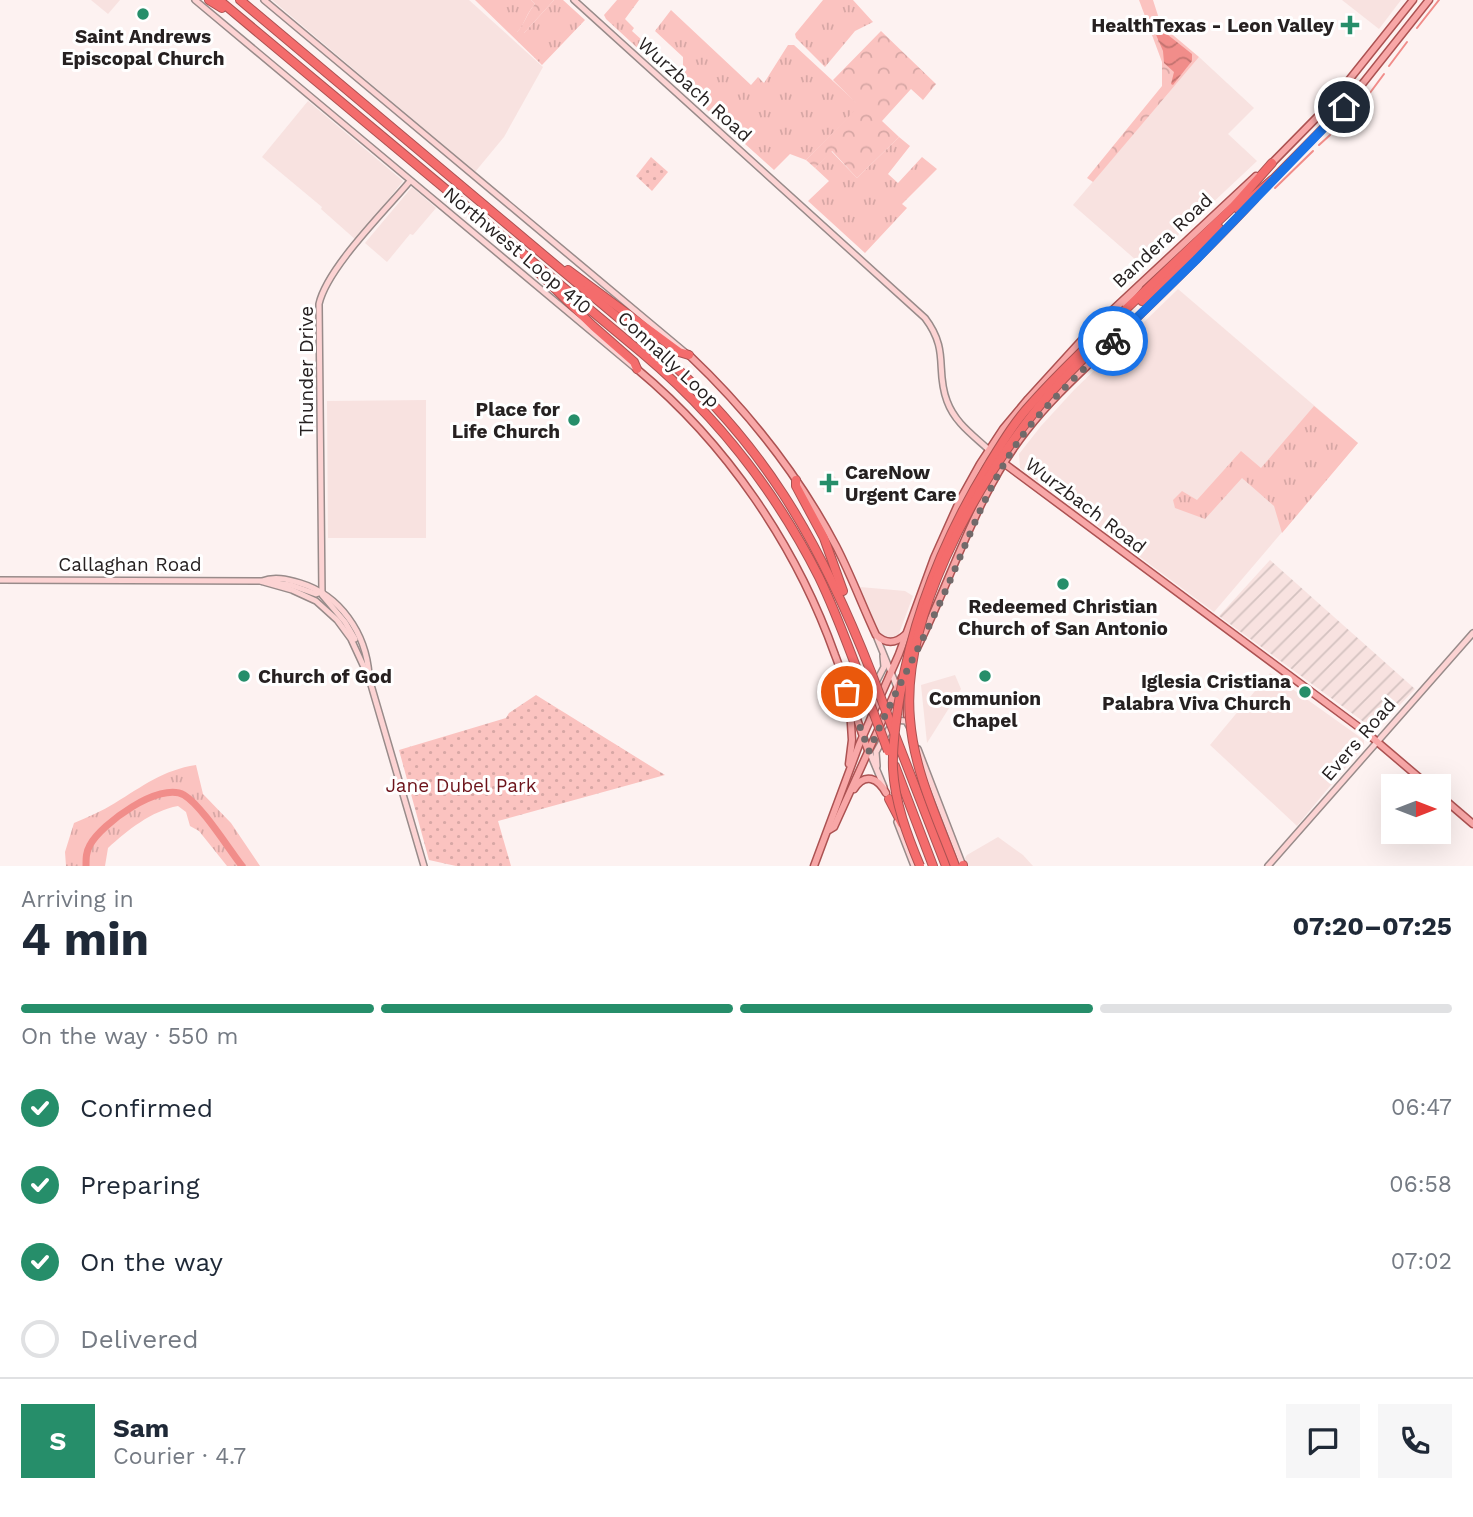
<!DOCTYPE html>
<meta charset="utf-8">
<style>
body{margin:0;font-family:"Work Sans",sans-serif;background:#f6f6f7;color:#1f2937;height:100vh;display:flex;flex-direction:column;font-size:26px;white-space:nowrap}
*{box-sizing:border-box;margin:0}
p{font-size:23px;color:#747a83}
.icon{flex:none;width:38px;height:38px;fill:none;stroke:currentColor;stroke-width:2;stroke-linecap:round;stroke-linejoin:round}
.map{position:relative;height:866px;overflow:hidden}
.sheet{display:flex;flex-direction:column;background:#fff;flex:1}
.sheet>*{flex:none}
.needle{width:46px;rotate:90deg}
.buttons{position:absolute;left:1381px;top:774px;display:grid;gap:14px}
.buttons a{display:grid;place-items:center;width:70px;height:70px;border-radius:0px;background:#fff;box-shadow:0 7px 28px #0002;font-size:35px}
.pin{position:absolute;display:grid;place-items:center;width:60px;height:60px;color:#fff;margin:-30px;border:4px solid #fff;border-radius:50%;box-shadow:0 2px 7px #0007}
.courier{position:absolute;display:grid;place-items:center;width:70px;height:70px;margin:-35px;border:5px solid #1a73e8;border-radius:50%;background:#fff;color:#222;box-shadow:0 2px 9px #0007}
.head em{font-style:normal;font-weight:700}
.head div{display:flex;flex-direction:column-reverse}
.head{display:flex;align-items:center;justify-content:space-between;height:119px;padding:0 21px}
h1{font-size:46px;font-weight:700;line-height:52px}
.bar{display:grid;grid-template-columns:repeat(4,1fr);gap:10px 7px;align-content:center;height:84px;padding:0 21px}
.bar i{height:9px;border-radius:5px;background:#e0e1e3}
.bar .active{background:#268e6a}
.bar p{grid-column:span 4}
.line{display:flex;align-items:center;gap:18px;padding:0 21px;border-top:2px solid #e0e1e3}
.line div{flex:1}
.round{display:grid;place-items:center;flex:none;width:74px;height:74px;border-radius:0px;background:#f6f6f7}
ol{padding:0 21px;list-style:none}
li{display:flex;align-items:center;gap:21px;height:77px}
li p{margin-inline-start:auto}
li .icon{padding:7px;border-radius:50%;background:#268e6a;color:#fff;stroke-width:4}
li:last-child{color:#747a83}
li i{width:38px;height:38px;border:4px solid #e0e1e3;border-radius:50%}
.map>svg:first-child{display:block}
</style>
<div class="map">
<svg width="1473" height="866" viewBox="0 0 1473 866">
<defs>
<pattern id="industrial-furrows" width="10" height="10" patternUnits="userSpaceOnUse" patternTransform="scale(1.75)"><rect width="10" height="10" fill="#f8e2e0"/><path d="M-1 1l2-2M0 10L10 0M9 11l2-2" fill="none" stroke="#d4c2c0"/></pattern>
<pattern id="grass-tufts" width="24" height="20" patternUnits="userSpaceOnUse" patternTransform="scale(1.75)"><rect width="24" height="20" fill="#fbc3c0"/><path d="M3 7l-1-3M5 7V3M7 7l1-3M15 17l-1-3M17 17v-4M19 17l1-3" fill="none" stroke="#d7a7a5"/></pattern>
<pattern id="forest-crowns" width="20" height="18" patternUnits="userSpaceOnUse" patternTransform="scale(1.75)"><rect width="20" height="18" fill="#fbc3c0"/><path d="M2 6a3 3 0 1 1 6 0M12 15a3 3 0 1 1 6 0" fill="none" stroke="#d7a7a5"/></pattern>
<pattern id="park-dots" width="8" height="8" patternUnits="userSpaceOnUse" patternTransform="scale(1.75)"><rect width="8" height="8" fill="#fbc3c0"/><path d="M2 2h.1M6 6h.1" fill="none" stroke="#d7a7a5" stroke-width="1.8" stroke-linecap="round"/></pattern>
<pattern id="water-waves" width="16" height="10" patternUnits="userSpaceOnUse" patternTransform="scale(1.75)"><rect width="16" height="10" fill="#f18d8a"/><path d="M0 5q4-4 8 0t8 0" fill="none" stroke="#c37370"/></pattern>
</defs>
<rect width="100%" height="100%" fill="#fdf2f1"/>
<g fill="#f8e2e0">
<path d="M91 0H120L108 14Z"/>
<path d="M272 0H469L543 67 504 137 475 172Z"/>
<path d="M1342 0H1401L1379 29Z"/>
<path d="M1199 57 1254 108 1228 134 1257 161 1144 267 1073 205Z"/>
<path d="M308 101 403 181 356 240 321 209 322 207 262 157Z"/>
<path d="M412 187 436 208 413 235 410 234 387 262 365 243Z"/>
<path d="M1178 289 1358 443 1214 612 1020 468 1019 454 1041 426 1074 390Z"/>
<path d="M426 400V538H328L327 401Z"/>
<path d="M830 472 840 482 828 494 818 484Z"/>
<path d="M860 587 905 591 913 596 898 636 890 639 880 634Z"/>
<path d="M1270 673 1364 740V745L1297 826 1210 745Z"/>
<path d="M955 675 961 689 927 743 921 685Z"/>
<path d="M998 837 1023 855 1033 866H967L965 858 967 855Z"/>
</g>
<path fill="url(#industrial-furrows)" d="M1270 560 1415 689 1378 728H1372L1219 616Z"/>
<g fill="url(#grass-tufts)">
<path d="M475 0H531L535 4C525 15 526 23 517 32L524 33 554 0H563L585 20 542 65Z"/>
<path d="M617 0H639L625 19 634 28 632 31 643 41 644 54 606 19 604 15Z"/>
<path d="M823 0H853L873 22 855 31 825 67 796 38 795 34Z"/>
<path d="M671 10 751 85 758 77 764 83 788 45H794L860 106 806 160 790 154 774 170 675 81 683 67V57L655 31Z"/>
<path d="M899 137 910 146 888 174 898 183 922 157 937 169 902 204 907 208 865 253 808 201 829 181 815 168 831 151 857 178Z"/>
<path d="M1314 406 1358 443 1282 533 1274 506 1242 478 1205 519 1175 508 1173 500 1182 491 1197 500 1241 451 1261 468Z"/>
<path d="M196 765 203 794 231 823 260 866H227L199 831 190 826 186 812 178 806C151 811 128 830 108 848L105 866H66L65 852 74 823C88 817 102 811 115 803 143 786 163 770 196 765Z"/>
</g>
<g fill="url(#forest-crowns)">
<path d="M531 0H554L524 33H516C525 24 526 14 535 4Z"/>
<path d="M1139 0H1153L1161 25 1199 57 1093 182 1087 178 1162 86V62Z"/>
<path d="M881 31 936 84 923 100 911 89 882 121 899 137 857 178 832 151 815 168 806 160 859 106 833 80Z"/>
</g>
<g fill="url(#park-dots)">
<path d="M651 157 668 172 652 191 636 176Z"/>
<path d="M536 695 665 775 498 821 511 866H456L429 860 399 750 506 718 509 713Z"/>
</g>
<path fill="url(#water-waves)" d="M1158 27 1192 54V61L1173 85 1171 84 1174 72 1164 63 1163 51 1154 30Z"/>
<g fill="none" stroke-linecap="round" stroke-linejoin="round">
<g stroke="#f18d8a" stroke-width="2">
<path d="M1417 28 1439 0"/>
<path d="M1389 66 1407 42"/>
<path d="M1358 109 1384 74"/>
<path d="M1335 129 1343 122 1352 121"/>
<path d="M1319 145 1330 135"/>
<path d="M1275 188 1313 151"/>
</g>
<path stroke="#f18d8a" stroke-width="7" d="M86 866C86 858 86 852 90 845 101 824 160 781 184 795 202 806 228 848 242 866"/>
<defs>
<g id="secondary">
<path d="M195 0 635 368"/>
<path d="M264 0 686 353"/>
<path d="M574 0 925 318C950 351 935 370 947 401 955 423 973 435 989 450"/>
<path d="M0 580 260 581 292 590 316 601 337 620 351 639 369 678 424 866"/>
<path d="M262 581C274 576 287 579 300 583 340 595 366 633 369 675"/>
<path d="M268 582 291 585 316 594 322 592"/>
<path d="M877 638 897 687"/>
<path d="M355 639 345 622 322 595 319 304C327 268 385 211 410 181"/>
<path d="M849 691 859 701 868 698 884 667 883 656"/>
<path d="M918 749 963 866"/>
<path d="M869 751 884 787"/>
<path d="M877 766 876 752 894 720 906 721 910 728"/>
<path d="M897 822 914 866"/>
<path d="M1268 866 1473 633"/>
</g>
<g id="primary">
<path d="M1270 165 1329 105 1413 0"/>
<path d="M1269 183 1344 107 1429 0"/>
<path d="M1113 321V316L1139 286"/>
<path d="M689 355C748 411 798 474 836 546 851 575 862 605 876 635 886 644 895 644 905 635"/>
<path d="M637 369C726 443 796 545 835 655 847 686 856 719 868 750"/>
<path d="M1001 461 1368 734 1429 786"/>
<path d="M917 648C953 576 976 494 1027 430 1051 399 1080 373 1108 346 1158 297 1208 250 1255 199"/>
<path d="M907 715V680"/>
<path d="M849 764 852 740 850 708"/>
<path d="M854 789C865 772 878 778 886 793"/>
<path d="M1438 794 1473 824"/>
<path d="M829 830 834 827 902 677"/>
<path d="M814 866 859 745 899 654 934 558 960 500 980 464 1003 429 1028 399 1090 331 1256 176"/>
</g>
<g id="highway">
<path d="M209 0 222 8"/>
<path d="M219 0 642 353C716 415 775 490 819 577 836 612 849 649 863 685"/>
<path d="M240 0 652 346C762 440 819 539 871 672"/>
<path d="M1238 209 1272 180"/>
<path d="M568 270 679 352 689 355"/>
<path d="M538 272 593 326 634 362 637 369"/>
<path d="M1142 301 1219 228"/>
<path d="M1126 309 1233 207 1272 163"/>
<path d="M796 480V486L824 538 843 591"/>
<path d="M895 735 946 866"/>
<path d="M895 766 933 866"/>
<path d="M889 799 902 824"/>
<path d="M963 865V866"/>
</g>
</defs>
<use href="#secondary" stroke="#988b8a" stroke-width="8"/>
<use href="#primary" stroke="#ac5252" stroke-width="9"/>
<use href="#highway" stroke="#ac5252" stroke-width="10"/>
<use href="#secondary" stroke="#fcd3d3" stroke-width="5"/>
<use href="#primary" stroke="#f8a7a7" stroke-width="6"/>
<use href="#highway" stroke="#f46c6c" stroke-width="8"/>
<defs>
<g id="highway-bridge">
<path d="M871 672 894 732"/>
<path d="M863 685 888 751"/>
<path d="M920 866C907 835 895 803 893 769 892 745 896 719 900 695 914 612 945 536 989 464 1002 443 1015 421 1032 403 1061 370 1094 340 1126 309"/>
<path d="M955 866C937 818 914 771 910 719 901 619 973 490 1033 414 1060 379 1094 349 1125 317"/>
</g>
</defs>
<use href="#highway-bridge" stroke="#ac5252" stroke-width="10" stroke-linecap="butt"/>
<use href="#highway-bridge" stroke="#f46c6c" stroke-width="8"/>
</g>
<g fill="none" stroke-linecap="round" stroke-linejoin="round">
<path stroke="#716a6a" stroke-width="7" stroke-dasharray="0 12.6" d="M847 692 869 751C890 702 915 656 938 607 966 548 985 486 1025 432 1051 399 1083 370 1113 341"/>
<path stroke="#1a73e8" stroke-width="9" d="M1113 341 1196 260 1344 107"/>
</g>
<g fill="#268e6a" stroke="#fff" stroke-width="2.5">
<circle cx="143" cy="14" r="7"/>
<path d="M1346.5 14.5h7v7h7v7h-7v7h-7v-7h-7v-7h7z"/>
<circle cx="574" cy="420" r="7"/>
<path d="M825.5 472.5h7v7h7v7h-7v7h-7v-7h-7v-7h7z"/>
<circle cx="1063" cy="584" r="7"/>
<circle cx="244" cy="676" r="7"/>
<circle cx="985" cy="676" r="7"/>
<circle cx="1305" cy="692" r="7"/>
</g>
<g text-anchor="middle" stroke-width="6" stroke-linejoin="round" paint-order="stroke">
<g font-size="19" font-weight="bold" fill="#262121" stroke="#fff" text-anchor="end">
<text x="1334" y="32">HealthTexas - Leon Valley</text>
<text x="143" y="43" text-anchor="middle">Saint Andrews<tspan x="143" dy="22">Episcopal Church</tspan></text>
<text x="560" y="416">Place for<tspan x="560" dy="22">Life Church</tspan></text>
<text x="845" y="479" text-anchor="start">CareNow<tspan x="845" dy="22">Urgent Care</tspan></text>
<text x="1063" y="613" text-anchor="middle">Redeemed Christian<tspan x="1063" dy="22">Church of San Antonio</tspan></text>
<text x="258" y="683" text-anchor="start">Church of God</text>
<text x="1291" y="688">Iglesia Cristiana<tspan x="1291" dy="22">Palabra Viva Church</tspan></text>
<text x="985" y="705" text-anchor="middle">Communion<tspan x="985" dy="22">Chapel</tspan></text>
</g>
<g font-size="19" fill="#262121" stroke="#fff">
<text transform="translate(695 89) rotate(42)" y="7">Wurzbach Road</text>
<text transform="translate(1162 240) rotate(-43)" y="7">Bandera Road</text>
<text transform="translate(518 250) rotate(40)" y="7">Northwest Loop 410</text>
<text transform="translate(669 359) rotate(43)" y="7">Connally Loop</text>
<text transform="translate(306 371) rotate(-90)" y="7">Thunder Drive</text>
<text transform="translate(1086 505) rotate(37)" y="7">Wurzbach Road</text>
<text x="130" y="571">Callaghan Road</text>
<text transform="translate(1358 739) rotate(-49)" y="7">Evers Road</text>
</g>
<g font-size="19" fill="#6d141b" stroke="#fff">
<text x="461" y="792">Jane Dubel Park</text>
</g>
</g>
</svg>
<div class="buttons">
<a><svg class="needle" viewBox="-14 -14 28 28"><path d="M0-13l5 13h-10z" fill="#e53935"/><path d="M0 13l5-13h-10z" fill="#747a83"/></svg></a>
</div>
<div class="pin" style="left:847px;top:692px;background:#ea580c"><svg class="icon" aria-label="bag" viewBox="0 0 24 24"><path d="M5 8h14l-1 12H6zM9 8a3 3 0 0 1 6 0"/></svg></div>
<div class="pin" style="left:1344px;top:107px;background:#1f2937"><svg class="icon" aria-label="home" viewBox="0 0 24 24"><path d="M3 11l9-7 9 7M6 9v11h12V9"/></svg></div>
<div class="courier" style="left:1113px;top:341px"><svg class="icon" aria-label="bike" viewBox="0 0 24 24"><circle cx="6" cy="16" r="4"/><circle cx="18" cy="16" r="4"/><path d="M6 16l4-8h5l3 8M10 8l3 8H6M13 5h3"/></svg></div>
</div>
<section class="sheet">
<div class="head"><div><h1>4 min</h1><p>Arriving in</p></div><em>07:20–07:25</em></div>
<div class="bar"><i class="active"></i><i class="active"></i><i class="active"></i><i></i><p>On the way · 550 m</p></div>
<ol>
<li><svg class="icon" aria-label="check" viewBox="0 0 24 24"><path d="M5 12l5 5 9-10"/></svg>Confirmed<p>06:47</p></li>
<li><svg class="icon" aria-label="check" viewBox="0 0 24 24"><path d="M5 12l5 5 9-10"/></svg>Preparing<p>06:58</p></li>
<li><svg class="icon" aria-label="check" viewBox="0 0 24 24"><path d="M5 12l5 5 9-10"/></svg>On the way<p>07:02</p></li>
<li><i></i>Delivered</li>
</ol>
<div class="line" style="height:126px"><b class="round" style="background:#268e6a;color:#fff">S</b><div><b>Sam</b><p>Courier · 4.7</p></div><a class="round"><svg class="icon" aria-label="chat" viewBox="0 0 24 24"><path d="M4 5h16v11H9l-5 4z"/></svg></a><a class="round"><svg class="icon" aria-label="phone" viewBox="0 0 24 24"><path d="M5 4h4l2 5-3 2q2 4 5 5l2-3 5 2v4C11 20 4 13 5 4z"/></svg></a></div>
</section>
